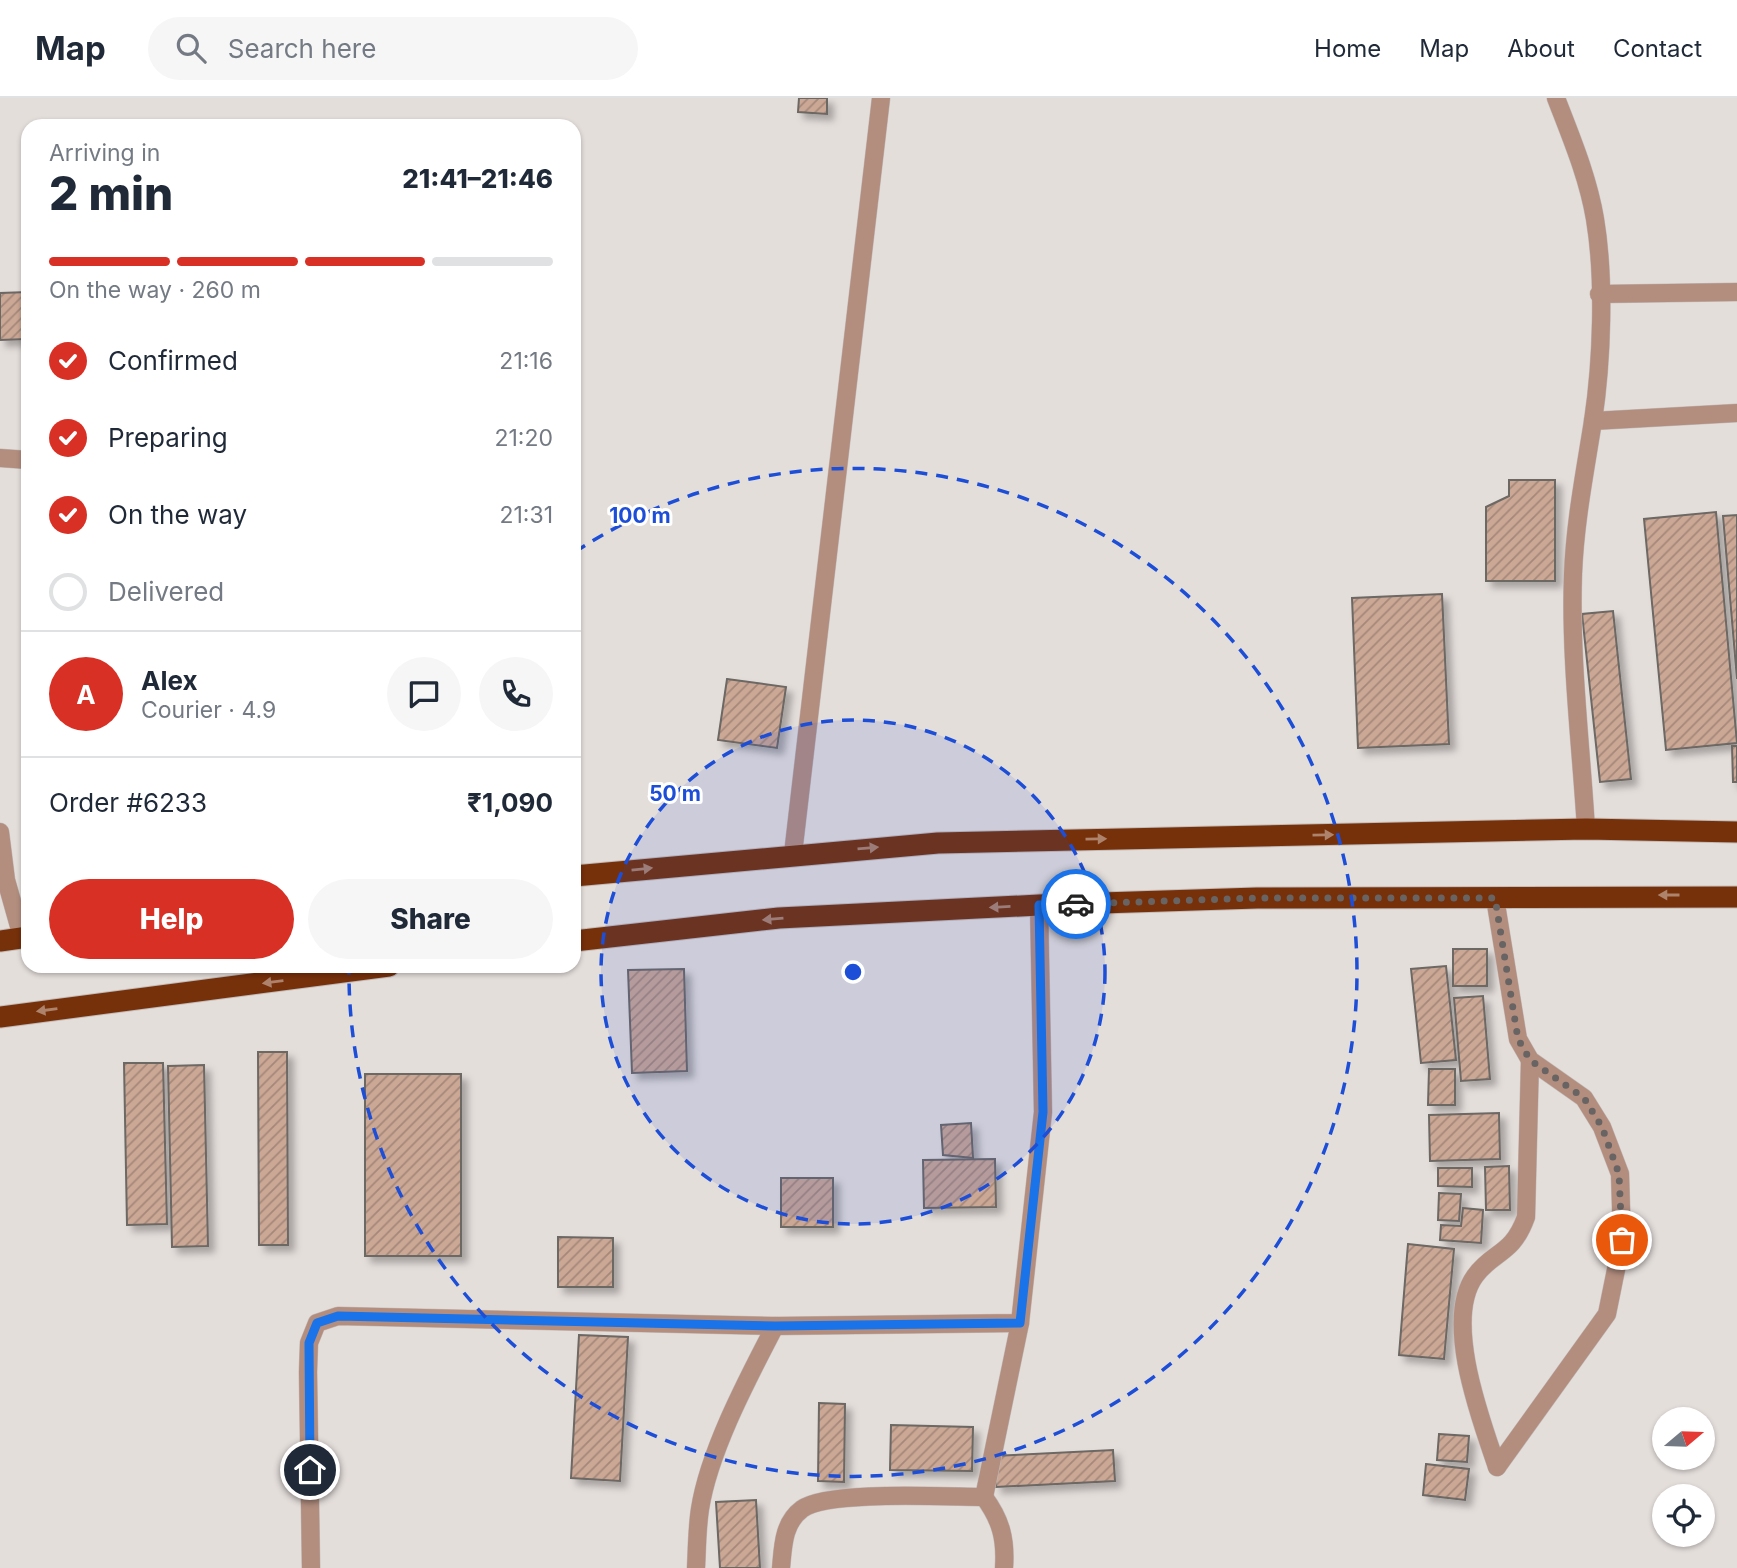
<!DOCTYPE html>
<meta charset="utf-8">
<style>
body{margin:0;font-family:Inter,sans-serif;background:#f6f6f7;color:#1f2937;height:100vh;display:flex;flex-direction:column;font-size:26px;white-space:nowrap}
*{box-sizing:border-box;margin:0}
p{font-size:23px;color:#747a83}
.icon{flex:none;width:38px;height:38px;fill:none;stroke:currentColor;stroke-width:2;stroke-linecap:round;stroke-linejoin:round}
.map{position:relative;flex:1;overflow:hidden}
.sheet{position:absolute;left:21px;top:21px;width:560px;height:854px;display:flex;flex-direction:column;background:#fff;border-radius:21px;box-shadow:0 2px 5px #0004}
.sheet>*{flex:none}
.needle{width:46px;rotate:71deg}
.controls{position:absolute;left:1652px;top:1309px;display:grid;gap:14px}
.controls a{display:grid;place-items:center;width:63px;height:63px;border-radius:50%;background:#fff;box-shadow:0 2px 5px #0004;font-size:35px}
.pin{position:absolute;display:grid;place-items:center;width:60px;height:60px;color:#fff;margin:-30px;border:4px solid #fff;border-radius:50%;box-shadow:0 2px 7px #0007}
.courier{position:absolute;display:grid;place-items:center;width:70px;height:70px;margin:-35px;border:5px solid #1a73e8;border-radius:50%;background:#fff;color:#222;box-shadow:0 2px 9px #0007}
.headline em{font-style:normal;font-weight:800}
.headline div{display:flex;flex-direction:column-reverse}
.headline{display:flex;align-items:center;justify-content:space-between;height:119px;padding:0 28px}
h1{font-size:46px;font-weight:800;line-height:52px}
.bar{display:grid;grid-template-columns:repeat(4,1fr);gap:10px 7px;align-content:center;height:84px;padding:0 28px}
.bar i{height:9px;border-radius:5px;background:#e0e1e3}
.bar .selected{background:#d93025}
.bar p{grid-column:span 4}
.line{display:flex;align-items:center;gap:18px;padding:0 28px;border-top:2px solid #e0e1e3}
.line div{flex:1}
.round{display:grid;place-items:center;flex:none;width:74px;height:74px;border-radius:37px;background:#f6f6f7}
ol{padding:0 28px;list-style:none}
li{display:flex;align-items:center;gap:21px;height:77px}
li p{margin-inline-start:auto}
li .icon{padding:7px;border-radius:50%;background:#d93025;color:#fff;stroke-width:4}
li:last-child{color:#747a83}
li i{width:38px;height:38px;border:4px solid #e0e1e3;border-radius:50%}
.action{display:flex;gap:14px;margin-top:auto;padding:14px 28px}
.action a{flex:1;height:80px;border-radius:42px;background:#d93025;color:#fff;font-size:28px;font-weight:800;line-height:80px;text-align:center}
.action a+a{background:#f6f6f7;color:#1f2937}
header{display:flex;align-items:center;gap:42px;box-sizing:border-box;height:98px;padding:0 35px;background:#fff;border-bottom:2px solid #e0e1e3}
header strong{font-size:33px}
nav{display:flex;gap:38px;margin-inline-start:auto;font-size:24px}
.search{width:490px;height:63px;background:#f6f6f7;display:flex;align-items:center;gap:18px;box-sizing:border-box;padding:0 24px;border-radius:38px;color:#747a83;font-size:26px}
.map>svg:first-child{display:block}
</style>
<header>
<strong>Map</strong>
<div class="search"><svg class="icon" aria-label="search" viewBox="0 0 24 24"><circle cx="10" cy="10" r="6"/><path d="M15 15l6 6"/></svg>Search here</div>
<nav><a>Home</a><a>Map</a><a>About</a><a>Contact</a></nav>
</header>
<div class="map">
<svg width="1737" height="1470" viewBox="0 0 1737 1470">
<defs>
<pattern id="building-hatch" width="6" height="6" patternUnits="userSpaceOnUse" patternTransform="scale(1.75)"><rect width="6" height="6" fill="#cba795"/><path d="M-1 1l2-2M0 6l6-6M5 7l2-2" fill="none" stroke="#a58879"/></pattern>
<filter id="shadow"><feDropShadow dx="6" dy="6" stdDeviation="3.5" flood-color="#0004"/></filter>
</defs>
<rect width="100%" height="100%" fill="#e4dedb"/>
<g fill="url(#building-hatch)" stroke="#6c6764" stroke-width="2" filter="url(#shadow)">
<path d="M799 0H827V16L798 14Z"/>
<path d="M28 194V241L0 242V195Z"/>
<path d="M1509 382H1555V483H1486V409L1509 398Z"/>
<path d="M1716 414 1737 645 1666 652 1644 421Z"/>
<path d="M1737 417V581L1723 418Z"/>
<path d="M1442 496 1449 646 1358 650 1352 500Z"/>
<path d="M1613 513 1631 681 1600 684 1582 516Z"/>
<path d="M727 581 786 589 777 650 718 642Z"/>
<path d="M1732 648H1737V684H1733Z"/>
<rect x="1453" y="851" width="34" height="37"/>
<path d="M1446 868 1456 962 1421 965 1411 871Z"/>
<path d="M684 871 687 973 632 975 628 872Z"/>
<path d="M1483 898 1490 981 1461 983 1454 900Z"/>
<path d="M258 954H287L288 1147H259Z"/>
<path d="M124 965H163L167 1126 127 1127Z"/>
<path d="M204 967 208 1148 172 1149 168 968Z"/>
<path d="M1429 971H1455V1007H1428Z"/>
<rect x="365" y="976" width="96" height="182"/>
<path d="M1499 1015 1500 1061 1430 1063 1429 1017Z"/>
<path d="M971 1025 973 1060 943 1057 941 1027Z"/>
<path d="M995 1061 996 1109 924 1110 923 1062Z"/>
<path d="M1509 1068 1510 1112H1486L1485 1069Z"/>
<path d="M1438 1070H1472V1089L1438 1088Z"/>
<rect x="781" y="1080" width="52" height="49"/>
<path d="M1439 1095 1461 1096 1459 1123 1438 1122Z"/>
<path d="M1463 1110 1483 1112 1481 1145 1440 1142 1441 1127 1461 1128Z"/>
<path d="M558 1139 613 1140V1189H558Z"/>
<path d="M1408 1146 1454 1151 1444 1261 1399 1257Z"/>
<path d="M579 1237 628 1239 620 1383 571 1380Z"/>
<path d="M819 1305 845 1306 844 1384 818 1383Z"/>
<path d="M891 1327 973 1329 972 1373 890 1372Z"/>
<path d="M1439 1336 1469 1338 1467 1364 1437 1362Z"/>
<path d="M1113 1352 1115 1383 996 1389 994 1358Z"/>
<path d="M1426 1366 1469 1371 1465 1402 1423 1397Z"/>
<path d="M756 1402 760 1470H720L716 1404Z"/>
</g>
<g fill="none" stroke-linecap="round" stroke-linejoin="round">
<defs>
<g id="street">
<path d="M1556 0C1571 39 1588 79 1595 121 1605 181 1602 263 1593 323 1585 374 1575 424 1573 476 1570 560 1581 647 1586 731"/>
<path d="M1599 196 1737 194"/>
<path d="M1593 323 1737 315"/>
<path d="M0 360 28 362"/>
<path d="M0 734 6 782 22 839"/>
<path d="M793 756 881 0"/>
<path d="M1495 800 1518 941 1530 962 1584 1000 1602 1029 1620 1076 1622 1142 1607 1216 1497 1369"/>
<path d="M1497 1369C1481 1322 1443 1222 1475 1178 1494 1152 1512 1158 1526 1119L1530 962"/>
<path d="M984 1399 1020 1225"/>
<path d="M311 1470 308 1274 309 1245 317 1225 338 1218 775 1228 1020 1225 1043 1014 1039 807"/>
<path d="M696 1470C697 1451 697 1430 700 1411 709 1353 748 1280 775 1228"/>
<path d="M781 1470C783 1449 783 1425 802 1411 827 1392 948 1399 984 1399 1001 1422 1006 1441 1004 1470"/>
</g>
<g id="highway">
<path d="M574 778 938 745 1586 731 1737 734"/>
<path d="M0 843 28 839"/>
<path d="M574 843 779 820 1039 807 1257 800 1737 799"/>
<path d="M0 919 389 868"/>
</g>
</defs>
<use href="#street" stroke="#c2bcba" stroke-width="19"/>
<use href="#highway" stroke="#c2bcba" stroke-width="23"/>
<use href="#street" stroke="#b38e7f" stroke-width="18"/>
<use href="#highway" stroke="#76300a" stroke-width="21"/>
</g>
<defs><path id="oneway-solid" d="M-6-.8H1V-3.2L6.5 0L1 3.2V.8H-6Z" transform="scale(1.75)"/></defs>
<g fill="#ad836c">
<use href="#oneway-solid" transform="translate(1323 737) rotate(-1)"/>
<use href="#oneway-solid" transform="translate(1096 741) rotate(-1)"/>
<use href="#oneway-solid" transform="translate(868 750) rotate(-5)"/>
<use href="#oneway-solid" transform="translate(642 771) rotate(-6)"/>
<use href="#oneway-solid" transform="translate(1669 797) rotate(-180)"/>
<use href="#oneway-solid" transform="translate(1000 809) rotate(177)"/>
<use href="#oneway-solid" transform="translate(773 821) rotate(175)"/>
<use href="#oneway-solid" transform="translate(273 884) rotate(173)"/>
<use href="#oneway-solid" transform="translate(47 912) rotate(172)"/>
</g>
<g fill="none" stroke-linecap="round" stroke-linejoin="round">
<path stroke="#686463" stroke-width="7" stroke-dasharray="0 12.6" d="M1076 806 1257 800H1495L1518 941 1530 962 1584 1000 1602 1029 1619 1076 1622 1142"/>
<path stroke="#1a73e8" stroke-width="9" d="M310 1372 309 1245 317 1225 338 1218 775 1228 1020 1225 1043 1014 1039 807 1076 806"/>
</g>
<circle cx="853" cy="874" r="252" fill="#1d4ed8" fill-opacity=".12"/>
<g fill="none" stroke="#1d4ed8" stroke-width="3.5" stroke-dasharray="12 9">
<circle cx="853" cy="874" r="252"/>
<path d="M575 454A504 504 0 1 1 349 870"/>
</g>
<circle cx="853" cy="874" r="10" fill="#1d4ed8" stroke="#fff" stroke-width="3.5"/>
<g font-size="21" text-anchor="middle" font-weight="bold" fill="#1d4ed8" stroke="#fff" stroke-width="6" stroke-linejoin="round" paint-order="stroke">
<text x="640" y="425">100 m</text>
<text x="675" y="703">50 m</text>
</g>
</svg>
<div class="controls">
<a><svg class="needle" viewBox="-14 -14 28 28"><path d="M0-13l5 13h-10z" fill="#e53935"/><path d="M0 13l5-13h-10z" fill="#747a83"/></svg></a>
<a><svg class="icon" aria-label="locate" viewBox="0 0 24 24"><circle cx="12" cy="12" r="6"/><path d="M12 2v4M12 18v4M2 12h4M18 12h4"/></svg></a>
</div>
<div class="pin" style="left:1622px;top:1142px;background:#ea580c"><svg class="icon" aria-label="bag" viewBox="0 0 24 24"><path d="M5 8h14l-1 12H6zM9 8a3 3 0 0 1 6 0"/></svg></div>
<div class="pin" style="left:310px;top:1372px;background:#1f2937"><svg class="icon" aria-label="home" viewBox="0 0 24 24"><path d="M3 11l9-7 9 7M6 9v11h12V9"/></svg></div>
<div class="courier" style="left:1076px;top:806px"><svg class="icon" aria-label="car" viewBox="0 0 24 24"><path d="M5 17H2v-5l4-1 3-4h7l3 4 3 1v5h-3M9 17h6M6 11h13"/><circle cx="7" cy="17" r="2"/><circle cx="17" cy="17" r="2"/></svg></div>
<section class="sheet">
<div class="headline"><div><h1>2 min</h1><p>Arriving in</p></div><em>21:41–21:46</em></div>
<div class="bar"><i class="selected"></i><i class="selected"></i><i class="selected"></i><i></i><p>On the way · 260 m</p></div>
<ol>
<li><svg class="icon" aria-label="check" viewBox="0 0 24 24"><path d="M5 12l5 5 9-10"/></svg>Confirmed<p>21:16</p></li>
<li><svg class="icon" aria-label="check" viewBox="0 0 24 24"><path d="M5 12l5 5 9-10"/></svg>Preparing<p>21:20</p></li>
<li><svg class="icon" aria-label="check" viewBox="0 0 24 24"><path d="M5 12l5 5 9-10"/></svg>On the way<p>21:31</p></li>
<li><i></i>Delivered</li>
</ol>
<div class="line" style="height:126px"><b class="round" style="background:#d93025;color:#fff">A</b><div><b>Alex</b><p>Courier · 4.9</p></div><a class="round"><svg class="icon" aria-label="chat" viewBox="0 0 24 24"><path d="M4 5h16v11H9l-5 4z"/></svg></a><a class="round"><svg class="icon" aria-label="phone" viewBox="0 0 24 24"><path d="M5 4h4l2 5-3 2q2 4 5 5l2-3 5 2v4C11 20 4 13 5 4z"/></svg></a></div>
<div class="line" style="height:91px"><div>Order #6233</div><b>₹1,090</b></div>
<div class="action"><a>Help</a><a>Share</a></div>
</section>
</div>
